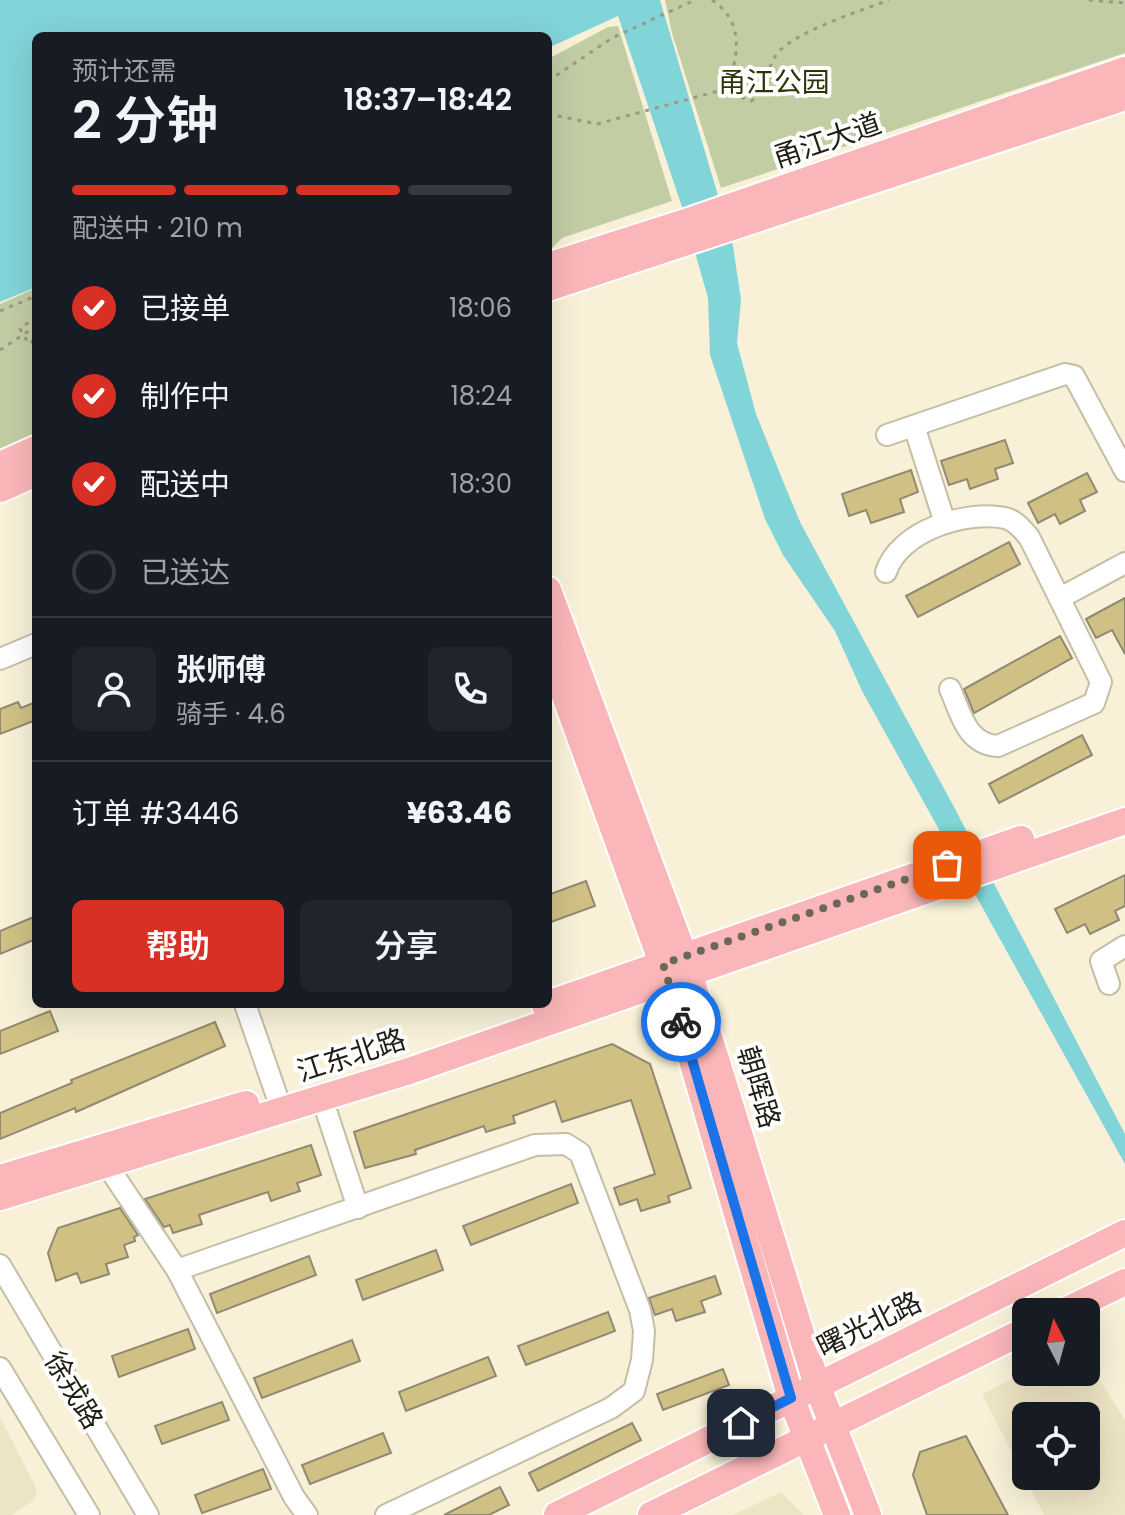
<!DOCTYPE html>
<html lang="zh">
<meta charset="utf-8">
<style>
body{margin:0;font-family:Poppins,"Noto Sans SC",sans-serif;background:#20242c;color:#f1f3f6;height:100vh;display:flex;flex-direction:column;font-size:30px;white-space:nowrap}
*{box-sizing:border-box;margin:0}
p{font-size:26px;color:#9ea1a6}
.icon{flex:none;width:44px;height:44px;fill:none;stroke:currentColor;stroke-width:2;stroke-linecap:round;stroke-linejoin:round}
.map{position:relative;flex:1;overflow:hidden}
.side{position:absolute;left:32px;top:32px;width:520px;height:976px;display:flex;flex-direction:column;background:#171b24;border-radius:12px;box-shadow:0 8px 32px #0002}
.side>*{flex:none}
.needle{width:52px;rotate:354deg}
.tools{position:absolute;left:1012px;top:1298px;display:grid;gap:16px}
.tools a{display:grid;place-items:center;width:88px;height:88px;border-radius:12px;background:#171b24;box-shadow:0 8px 32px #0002;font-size:40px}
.pin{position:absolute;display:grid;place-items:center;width:68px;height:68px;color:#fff;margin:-34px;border-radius:16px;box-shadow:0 4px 12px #0006}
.courier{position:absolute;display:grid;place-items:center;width:80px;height:80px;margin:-40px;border:6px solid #1a73e8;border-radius:50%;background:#fff;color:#222;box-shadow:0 2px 10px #0007}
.head em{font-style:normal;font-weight:600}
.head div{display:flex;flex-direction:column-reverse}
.head{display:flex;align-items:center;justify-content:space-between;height:136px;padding:0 40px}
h1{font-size:52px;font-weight:600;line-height:60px}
.bar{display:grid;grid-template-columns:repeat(4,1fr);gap:12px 8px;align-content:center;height:96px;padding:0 40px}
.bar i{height:10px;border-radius:6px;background:#363941}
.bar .active{background:#d93025}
.bar p{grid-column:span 4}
.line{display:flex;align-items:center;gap:20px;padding:0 40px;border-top:2px solid #363941}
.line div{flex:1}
.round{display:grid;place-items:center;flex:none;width:84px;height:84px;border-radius:12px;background:#20242c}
ol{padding:0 40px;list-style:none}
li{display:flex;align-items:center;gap:24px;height:88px}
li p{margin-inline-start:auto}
li .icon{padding:8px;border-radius:50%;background:#d93025;color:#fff;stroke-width:4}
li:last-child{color:#9ea1a6}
li i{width:44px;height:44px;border:4px solid #363941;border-radius:50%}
.primary-button{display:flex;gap:16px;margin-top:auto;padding:16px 40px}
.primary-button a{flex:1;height:92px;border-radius:12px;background:#d93025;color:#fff;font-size:32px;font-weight:600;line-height:92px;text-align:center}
.primary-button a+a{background:#20242c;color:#f1f3f6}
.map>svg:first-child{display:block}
</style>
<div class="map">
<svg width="1125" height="1515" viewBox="0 0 1125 1515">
<rect width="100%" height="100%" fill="#f8f1d8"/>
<g fill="#ede4c4" fill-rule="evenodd">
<path d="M1086 1359 1125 1420V1515H1044L982 1394 1026 1372H1086ZM1026 1416H1086V1476H1026Z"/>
<path d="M0 1417 37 1490 33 1501 11 1515H0Z"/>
<path d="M781 1492 804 1515H733Z"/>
</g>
<g fill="#c2cda4">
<path d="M665 0H1125V53L721 188 672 33Z"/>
<path d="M618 26 672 201 562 238 548 252V59L608 27Z"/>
<path d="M36 288V442L0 457V304Z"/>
</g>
<path fill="#81d4d8" d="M0 0H660L733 246 741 300 737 343 756 414 785 486 801 524 954 807 1125 1134V1164L862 691 835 631 783 555 765 519 710 355 708 298 683 210 618 16 548 48V36H36V287L0 302Z"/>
<g fill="#d0c084" stroke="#908973" stroke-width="2">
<path d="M1005 440 1013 463 995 469 998 479 970 489 967 479 949 485 941 461Z"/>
<path d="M911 470 918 492 900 499 904 512 871 523 866 510 849 516 842 494Z"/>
<path d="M1087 473 1097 492 1080 500 1085 511 1060 524 1055 514 1038 523 1028 503Z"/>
<path d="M1009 542 1020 564 918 617 906 596Z"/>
<path d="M1125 598V654L1112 630 1096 638 1086 619Z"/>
<path d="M1060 636 1072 658 974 713 964 689Z"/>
<path d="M18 702 21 708 36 702V720L0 734V709Z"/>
<path d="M1082 735 1092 755 999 803 989 784Z"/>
<path d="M1125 875V906L1115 911 1119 920 1090 934 1085 924 1067 933 1055 909Z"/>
<path d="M586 881 595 906 548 923V895Z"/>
<path d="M36 916V939L0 954V931Z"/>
<path d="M50 1011 58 1031 0 1054V1031Z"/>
<path d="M215 1022 225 1046 76 1112 75 1108 0 1139V1113L72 1083 71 1080Z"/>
<path d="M612 1044 650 1064 691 1188 668 1196 670 1202 641 1211 637 1199 620 1205 614 1188 655 1174 631 1100 562 1122 555 1101 513 1116 515 1123 486 1132 484 1126 415 1150 416 1154 365 1168 354 1132Z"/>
<path d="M311 1145 321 1175 297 1183 300 1191 271 1201 268 1192 199 1215 202 1224 173 1233 170 1225 164 1227 145 1199Z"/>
<path d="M571 1184 578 1203 471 1245 463 1226Z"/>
<path d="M120 1208 138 1235 134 1237 135 1241 124 1245 128 1257 106 1264 109 1274 81 1283 77 1273 56 1281 48 1253 58 1228Z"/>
<path d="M436 1250 443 1270 363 1300 356 1280Z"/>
<path d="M309 1256 316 1275 217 1313 210 1294Z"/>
<path d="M715 1276 721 1294 701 1301 705 1312 676 1321 672 1309 655 1315 649 1298Z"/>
<path d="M608 1312 615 1331 526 1365 518 1346Z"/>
<path d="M188 1329 195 1349 119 1377 112 1356Z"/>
<path d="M352 1340 360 1361 262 1398 254 1378Z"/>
<path d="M488 1357 496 1376 406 1411 399 1392Z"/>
<path d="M723 1369 729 1385 663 1410 657 1394Z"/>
<path d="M222 1402 229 1420 162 1444 155 1426Z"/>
<path d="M632 1423 641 1440 538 1491 529 1473Z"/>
<path d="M383 1433 391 1453 310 1484 302 1465Z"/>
<path d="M966 1436 1008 1515H927L913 1475 920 1452Z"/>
<path d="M263 1469 271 1489 202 1513 195 1495Z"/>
<path d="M500 1487 509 1505 489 1515H444Z"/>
</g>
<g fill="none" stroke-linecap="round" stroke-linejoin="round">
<defs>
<g id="minor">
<path d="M914 426 945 523"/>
<path d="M887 435 1065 374 1074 376 1125 471"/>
<path d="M886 572C899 531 965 510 1005 518 1015 520 1022 529 1029 537L1101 682 1094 703 998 746C967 745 961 714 950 689"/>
<path d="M1060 598 1125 563"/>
<path d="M0 659 36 644"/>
<path d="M1109 984 1101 961 1125 946"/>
<path d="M245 1004 282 1111"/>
<path d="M322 1098 358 1208"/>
<path d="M107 1165 177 1270 294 1497 307 1515"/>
<path d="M0 1265 148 1515"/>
<path d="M177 1270 535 1145 566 1144 580 1153 640 1310 644 1331 642 1360 634 1391 611 1408 386 1515"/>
<path d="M0 1368 89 1515"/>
</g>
<g id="major">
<path d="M548 266 686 222 1125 70"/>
<path d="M548 288 1125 97"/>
<path d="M0 465 36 449"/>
<path d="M0 489 36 473"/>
<path d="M548 590 684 956 817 1385 868 1515"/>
<path d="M548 649 669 982 791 1398 837 1515"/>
<path d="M545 1005 1021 839"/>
<path d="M0 1178 246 1104"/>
<path d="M0 1197 409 1071 1125 821"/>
<path d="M1063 1312 1125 1282"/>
<path d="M557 1515 1125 1233"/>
<path d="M651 1515 1026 1330"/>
</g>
</defs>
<use href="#minor" stroke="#c4bea6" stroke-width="24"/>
<use href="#major" stroke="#fff" stroke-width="30"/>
<g stroke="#9c9885" stroke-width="3" stroke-dasharray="4 6" stroke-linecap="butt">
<path d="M712 0C746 23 738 57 726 91"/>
<path d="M1089 0 1125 3"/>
<path d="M548 81 612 38 695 0"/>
<path d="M548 114 597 124 722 90 751 101C771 88 764 71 777 54 793 32 863 10 889 0"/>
<path d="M0 311 36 296"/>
<path d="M36 316 20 329 29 344 36 339"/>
<path d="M0 350 36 326"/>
</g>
<use href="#minor" stroke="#fff" stroke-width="20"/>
<use href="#major" stroke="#fab6b9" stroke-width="26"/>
</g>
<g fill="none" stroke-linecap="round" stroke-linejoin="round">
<path stroke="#6c6859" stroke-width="8" stroke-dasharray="0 14.4" d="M681 1022 663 964 947 865"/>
<path stroke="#1a73e8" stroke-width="10" d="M681 1022 791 1398 741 1423"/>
</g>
<g text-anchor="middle" stroke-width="8" stroke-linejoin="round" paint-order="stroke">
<g font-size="28" fill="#2c3507" stroke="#fff">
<text x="774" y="92">甬江公园</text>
</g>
<g font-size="28" fill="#201e15" stroke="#fff">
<text transform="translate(827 140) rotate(-19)" y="10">甬江大道</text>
<text transform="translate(351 1055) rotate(-18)" y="10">江东北路</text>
<text transform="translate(759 1087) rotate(73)" y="10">朝晖路</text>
<text transform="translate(869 1324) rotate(-26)" y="10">曙光北路</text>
<text transform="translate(74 1390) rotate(59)" y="10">徐戎路</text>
</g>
</g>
</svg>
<div class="tools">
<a><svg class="needle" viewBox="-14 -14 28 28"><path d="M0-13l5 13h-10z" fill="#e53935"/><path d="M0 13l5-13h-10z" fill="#9ea1a6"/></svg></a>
<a><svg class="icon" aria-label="locate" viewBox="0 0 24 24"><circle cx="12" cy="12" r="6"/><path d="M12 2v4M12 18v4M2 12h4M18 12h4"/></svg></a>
</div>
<div class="pin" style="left:947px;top:865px;background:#ea580c"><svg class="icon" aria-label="bag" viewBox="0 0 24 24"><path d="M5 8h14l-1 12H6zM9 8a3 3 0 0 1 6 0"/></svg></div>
<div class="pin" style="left:741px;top:1423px;background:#1f2937"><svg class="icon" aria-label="home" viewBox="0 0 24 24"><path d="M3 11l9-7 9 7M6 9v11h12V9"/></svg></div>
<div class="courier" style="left:681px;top:1022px"><svg class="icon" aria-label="bike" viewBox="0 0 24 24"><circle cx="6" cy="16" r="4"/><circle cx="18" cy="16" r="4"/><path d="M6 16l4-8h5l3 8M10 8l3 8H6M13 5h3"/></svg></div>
<section class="side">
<div class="head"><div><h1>2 分钟</h1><p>预计还需</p></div><em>18:37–18:42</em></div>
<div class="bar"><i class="active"></i><i class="active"></i><i class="active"></i><i></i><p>配送中 · 210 m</p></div>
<ol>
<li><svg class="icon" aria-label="check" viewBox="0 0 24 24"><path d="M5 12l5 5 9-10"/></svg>已接单<p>18:06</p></li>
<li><svg class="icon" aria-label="check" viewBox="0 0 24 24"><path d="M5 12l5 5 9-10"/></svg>制作中<p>18:24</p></li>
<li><svg class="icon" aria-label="check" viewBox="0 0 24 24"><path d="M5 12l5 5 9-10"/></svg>配送中<p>18:30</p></li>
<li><i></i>已送达</li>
</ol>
<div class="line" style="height:144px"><a class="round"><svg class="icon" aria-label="person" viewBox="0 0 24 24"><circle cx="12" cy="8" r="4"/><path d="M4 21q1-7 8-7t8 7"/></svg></a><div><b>张师傅</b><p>骑手 · 4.6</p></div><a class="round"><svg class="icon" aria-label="phone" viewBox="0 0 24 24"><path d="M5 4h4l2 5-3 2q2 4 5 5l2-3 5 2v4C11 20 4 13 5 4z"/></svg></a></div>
<div class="line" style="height:104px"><div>订单 #3446</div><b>¥63.46</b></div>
<div class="primary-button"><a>帮助</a><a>分享</a></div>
</section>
</div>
